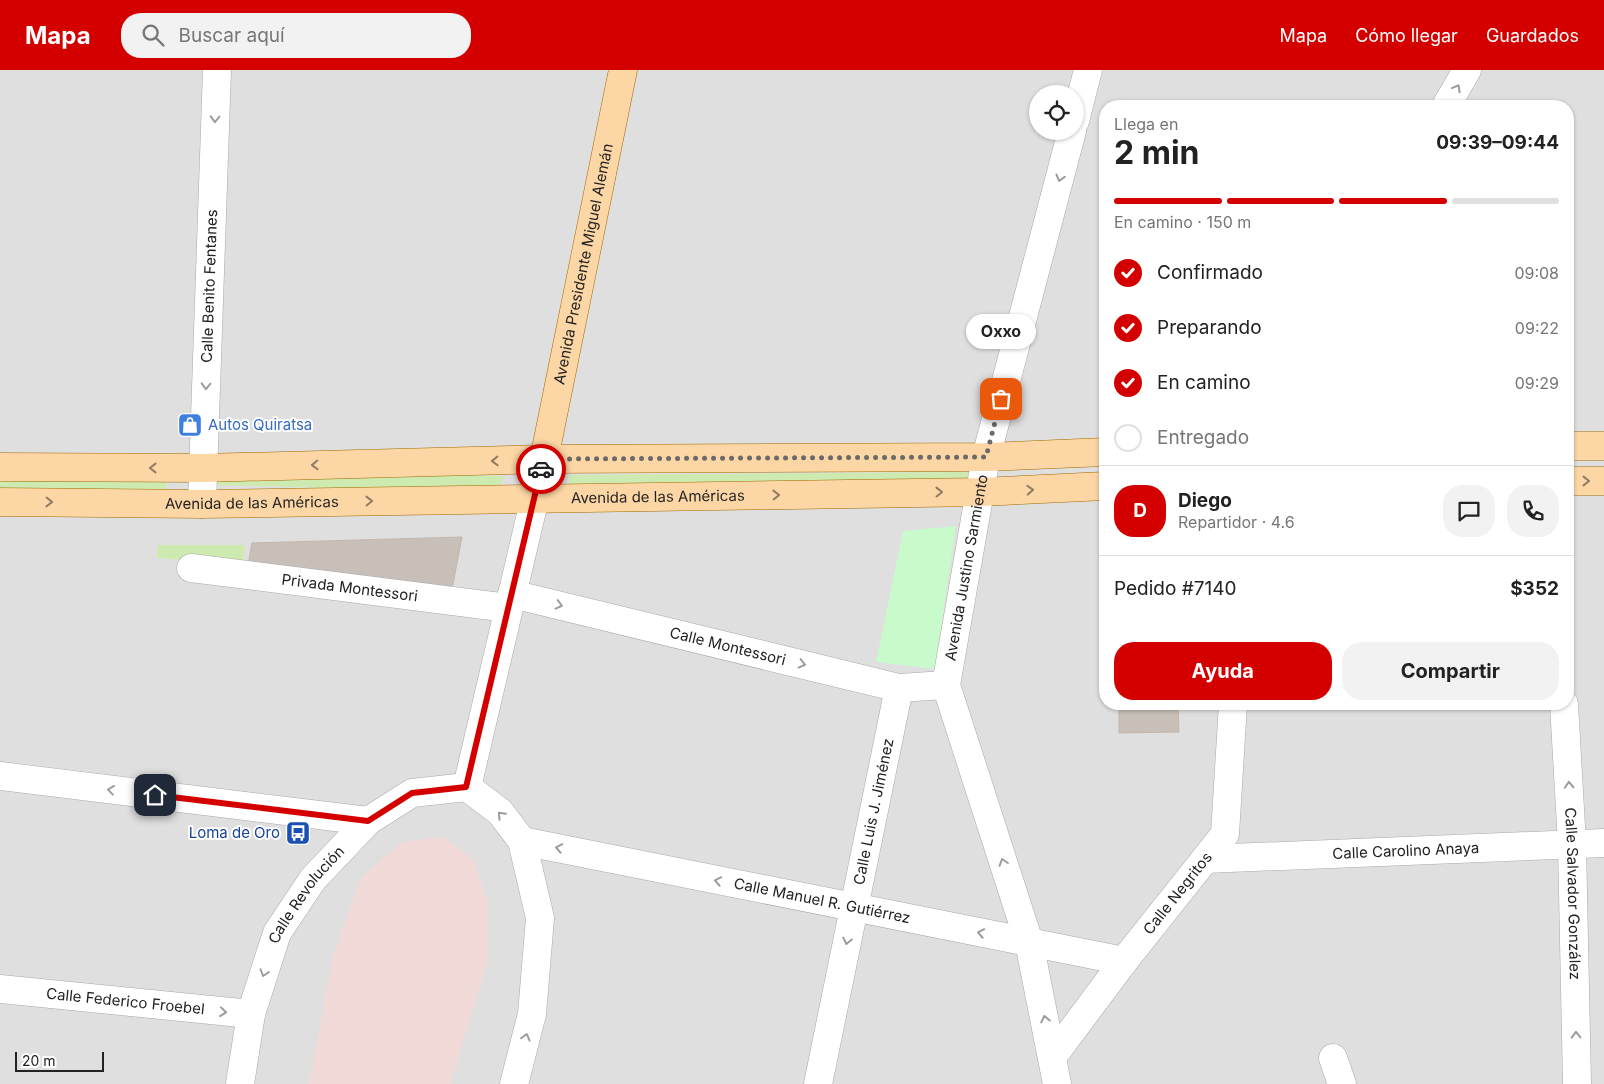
<!DOCTYPE html>
<html lang="es">
<meta charset="utf-8">
<style>
body{margin:0;font-family:Inter,sans-serif;background:#f2f2f2;color:#222;height:100vh;display:flex;flex-direction:column;font-size:19px;white-space:nowrap}
*{box-sizing:border-box;margin:0}
p{font-size:16px;color:#767676}
.icon{flex:none;width:28px;height:28px;fill:none;stroke:currentColor;stroke-width:2;stroke-linecap:round;stroke-linejoin:round}
.map{position:relative;flex:1;overflow:hidden}
.panel{position:absolute;left:1099px;top:30px;width:475px;height:610px;display:flex;flex-direction:column;background:#fff;border-radius:20px;box-shadow:0 1px 4px #0004}
.panel>*{flex:none}
.fabs{position:absolute;left:1029px;top:15px;display:grid;gap:10px}
.fabs a{display:grid;place-items:center;width:55px;height:55px;border-radius:50%;background:#fff;box-shadow:0 1px 4px #0004;font-size:25px}
.scale{position:absolute;left:15px;bottom:12px;width:89px;box-sizing:border-box;padding-left:5px;border:2px solid #222;border-top:0;font-size:14px;line-height:18px;white-space:nowrap;color:#222;-webkit-text-stroke:4px #fff;paint-order:stroke}
.pin{position:absolute;display:grid;place-items:center;width:42px;height:42px;color:#fff;margin:-21px;border-radius:10px;box-shadow:0 2px 8px #0006}
.courier{position:absolute;display:grid;place-items:center;width:50px;height:50px;margin:-25px;border:4px solid #d40000;border-radius:50%;background:#fff;color:#222;box-shadow:0 1px 6px #0007}
.bubble{position:absolute;height:35px;border-radius:18px;background:#fff;box-shadow:0 1px 4px #0004;font-size:16px;font-weight:700;line-height:35px;text-align:center}
.headline em{font-style:normal;font-weight:700}
.headline div{display:flex;flex-direction:column-reverse}
.headline{display:flex;align-items:center;justify-content:space-between;height:85px;padding:0 15px}
h1{font-size:32px;font-weight:700;line-height:38px}
.bar{display:grid;grid-template-columns:repeat(4,1fr);gap:8px 5px;align-content:center;height:60px;padding:0 15px}
.bar i{height:6px;border-radius:4px;background:#e0e0e0}
.bar .current{background:#d40000}
.bar p{grid-column:span 4}
.line{display:flex;align-items:center;gap:12px;padding:0 15px;border-top:1px solid #e0e0e0}
.line div{flex:1}
.round{display:grid;place-items:center;flex:none;width:52px;height:52px;border-radius:20px;background:#f2f2f2}
ol{padding:0 15px;list-style:none}
li{display:flex;align-items:center;gap:15px;height:55px}
li p{margin-inline-start:auto}
li .icon{padding:5px;border-radius:50%;background:#d40000;color:#fff;stroke-width:4}
li:last-child{color:#767676}
li i{width:28px;height:28px;border:2px solid #e0e0e0;border-radius:50%}
.primary-button{display:flex;gap:10px;margin-top:auto;padding:10px 15px}
.primary-button a{flex:1;height:58px;border-radius:20px;background:#d40000;color:#fff;font-size:20px;font-weight:700;line-height:58px;text-align:center}
.primary-button a+a{background:#f2f2f2;color:#222}
header{display:flex;align-items:center;gap:30px;box-sizing:border-box;height:70px;padding:0 25px;background:#d40000;color:#fff}
header strong{font-size:24px}
nav{display:flex;gap:28px;margin-inline-start:auto;font-size:18px}
.search{width:350px;height:45px;background:#f2f2f2;display:flex;align-items:center;gap:12px;box-sizing:border-box;padding:0 18px;border-radius:20px;color:#767676;font-size:19px}
.map>svg:first-child{display:block}
</style>
<header>
<strong>Mapa</strong>
<div class="search"><svg class="icon" aria-label="search" viewBox="0 0 24 24"><circle cx="10" cy="10" r="6"/><path d="M15 15l6 6"/></svg>Buscar aquí</div>
<nav><a>Mapa</a><a>Cómo llegar</a><a>Guardados</a></nav>
</header>
<div class="map">
<svg width="1604" height="1014" viewBox="0 0 1604 1014">
<rect width="100%" height="100%" fill="#f2efe9"/>
<path fill="#e0dfdf" fill-rule="evenodd" d="M0 0H1604V1014H0ZM1038 24H1075V61H1038ZM1105 36H1568V634H1105Z"/>
<path fill="#f2dad9" d="M443 767 473 789 488 832 487 894 450 1014H309L333 885 361 808 402 772Z"/>
<g fill="#cdebb0">
<path d="M214 399 504 406 499 422 214 415Z"/>
<path d="M980 402V418L569 422V405Z"/>
<path d="M0 405H167L166 420H0Z"/>
<path d="M157 475H245L243 494 157 488Z"/>
</g>
<path fill="#c8facc" d="M956 456 935 599 876 592 903 461Z"/>
<g fill="#c7bfb8" stroke="#c4b6ab">
<path d="M462 467 452 519 248 495 252 473Z"/>
<path d="M1119 634H1178L1179 662 1119 663Z"/>
</g>
<g fill="none" stroke-linecap="round" stroke-linejoin="round">
<defs>
<g id="minor">
<path d="M1446 36 1467 0"/>
<path d="M1075 51 1088 0"/>
<path id="s1" d="M202 434 217 0"/>
<path id="s2" d="M191 498 508 538"/>
<path id="s3" d="M512 524 899 618 946 615"/>
<path id="s4" d="M1564 634 1572 774 1577 1014"/>
<path d="M0 706 368 751"/>
<path d="M467 717 544 389"/>
<path id="s5" d="M522 771 1124 891"/>
<path id="s6" d="M1206 789 1604 773"/>
<path id="s7" d="M0 919 251 944"/>
<path id="s8" d="M1053 986 1124 891 1225 764 1233 634"/>
<path d="M1333 988 1342 1014"/>
<path id="s9" d="M240 1014 251 944 277 863 313 809 368 751 412 723 467 717 500 742 522 771 540 848 532 944 514 1014"/>
<path id="s10" d="M818 1014 899 618"/>
<path id="s11" d="M1057 1014 1029 872 946 615 986 387 1072 61"/>
</g>
<g id="major">
<path d="M1568 376H1604"/>
<path id="s12" d="M544 389 623 0"/>
<path d="M0 397 203 398 544 389 986 387 1105 382"/>
<path d="M1568 411H1604"/>
<path id="s13" d="M0 432 202 434 981 422 1105 416"/>
</g>
</defs>
<use href="#minor" stroke="#a9a9a9" stroke-width="29"/>
<use href="#major" stroke="#a06b00" stroke-width="29"/>
<use href="#minor" stroke="#fff" stroke-width="28"/>
<use href="#major" stroke="#fcd6a4" stroke-width="28"/>
</g>
<defs><path id="oneway-chevron" d="M-2-3.5L2.5 0L-2 3.5" fill="none" stroke-width="1.6" stroke-linecap="round" stroke-linejoin="round" transform="scale(1.25)"/></defs>
<g stroke="#9c9c9c">
<use href="#oneway-chevron" transform="translate(1457 18) rotate(-61)"/>
<use href="#oneway-chevron" transform="translate(215 49) rotate(92)"/>
<use href="#oneway-chevron" transform="translate(1060 108) rotate(105)"/>
<use href="#oneway-chevron" transform="translate(206 316) rotate(92)"/>
<use href="#oneway-chevron" transform="translate(559 535) rotate(14)"/>
<use href="#oneway-chevron" transform="translate(802 594) rotate(14)"/>
<use href="#oneway-chevron" transform="translate(1569 715) rotate(-93)"/>
<use href="#oneway-chevron" transform="translate(111 720) rotate(-173)"/>
<use href="#oneway-chevron" transform="translate(501 745) rotate(-133)"/>
<use href="#oneway-chevron" transform="translate(559 778) rotate(-169)"/>
<use href="#oneway-chevron" transform="translate(1003 792) rotate(-108)"/>
<use href="#oneway-chevron" transform="translate(718 811) rotate(-169)"/>
<use href="#oneway-chevron" transform="translate(981 863) rotate(-169)"/>
<use href="#oneway-chevron" transform="translate(847 871) rotate(102)"/>
<use href="#oneway-chevron" transform="translate(264 903) rotate(108)"/>
<use href="#oneway-chevron" transform="translate(223 942) rotate(6)"/>
<use href="#oneway-chevron" transform="translate(1045 949) rotate(-102)"/>
<use href="#oneway-chevron" transform="translate(1576 965) rotate(-91)"/>
<use href="#oneway-chevron" transform="translate(526 967) rotate(-75)"/>
</g>
<g stroke="#8f7c63">
<use href="#oneway-chevron" transform="translate(495 391) rotate(178)"/>
<use href="#oneway-chevron" transform="translate(315 395) rotate(178)"/>
<use href="#oneway-chevron" transform="translate(153 398) rotate(-180)"/>
<use href="#oneway-chevron" transform="translate(1586 411)"/>
<use href="#oneway-chevron" transform="translate(1030 420) rotate(-3)"/>
<use href="#oneway-chevron" transform="translate(939 422) rotate(-1)"/>
<use href="#oneway-chevron" transform="translate(776 425) rotate(-1)"/>
<use href="#oneway-chevron" transform="translate(369 431) rotate(-1)"/>
<use href="#oneway-chevron" transform="translate(49 432) rotate(1)"/>
</g>
<g fill="none" stroke-linecap="round" stroke-linejoin="round">
<path stroke="#6b6a68" stroke-width="5" stroke-dasharray="0 9" d="M541 399 544 389 986 387 1001 329"/>
<path stroke="#d40000" stroke-width="6" d="M155 725 368 751 412 723 466 717 541 399"/>
</g>
<defs>
<symbol id="shop-square" viewBox="-11 -11 22 22"><rect x="-9" y="-9" width="18" height="18" rx="4" fill="#3f7fe0" stroke="#fff"/><path d="M-5-2.5h2.3a2.7 3.5 0 0 1 5.4 0H5L5.5 6h-11ZM-1.5-2.5h3a1.5 2.3 0 0 0-3 0Z" fill="#fff"/></symbol>
<symbol id="bus-square" viewBox="-11 -11 22 22"><rect x="-9" y="-9" width="18" height="18" rx="4" fill="#1a4fb4" stroke="#fff"/><path d="M-5-6H5V4H4V6H2V4H-2V6H-4V4H-5ZM-3.5-4V0h7V-4ZM-3.5 1.2v1.5H-2V1.2ZM2 1.2v1.5H3.5V1.2Z" fill="#fff"/></symbol>
</defs>
<g fill-rule="evenodd">
<use href="#shop-square" x="176" y="341" width="28" height="28"/>
<use href="#bus-square" x="284" y="749" width="28" height="28"/>
</g>
<g text-anchor="middle" stroke-width="4" stroke-linejoin="round" paint-order="stroke">
<g font-size="15" fill="#222" stroke="#fff">
<text dy="5" stroke="none"><textPath href="#s12" startOffset="199">Avenida Presidente Miguel Alemán</textPath></text>
<text dy="5" stroke="none"><textPath href="#s1" startOffset="218">Calle Benito Fentanes</textPath></text>
<text dy="5" stroke="none"><textPath href="#s13" startOffset="658">Avenida de las Américas</textPath></text>
<text dy="5" stroke="none"><textPath href="#s13" startOffset="252">Avenida de las Américas</textPath></text>
<text dy="5" stroke="none"><textPath href="#s11" startOffset="534">Avenida Justino Sarmiento</textPath></text>
<text dy="5" stroke="none"><textPath href="#s2" startOffset="160">Privada Montessori</textPath></text>
<text dy="5" stroke="none"><textPath href="#s3" startOffset="222">Calle Montessori</textPath></text>
<text dy="5" stroke="none"><textPath href="#s10" startOffset="278">Calle Luis J. Jiménez</textPath></text>
<text dy="5" stroke="none"><textPath href="#s6" startOffset="200">Calle Carolino Anaya</textPath></text>
<text dy="5" stroke="none"><textPath href="#s8" startOffset="205">Calle Negritos</textPath></text>
<text dy="5" stroke="none"><textPath href="#s4" startOffset="190">Calle Salvador González</textPath></text>
<text dy="5" stroke="none"><textPath href="#s9" startOffset="204">Calle Revolución</textPath></text>
<text dy="5" stroke="none"><textPath href="#s5" startOffset="306">Calle Manuel R. Gutiérrez</textPath></text>
<text dy="5" stroke="none"><textPath href="#s7" startOffset="126">Calle Federico Froebel</textPath></text>
</g>
<g font-size="15" fill="#366cbe" stroke="#fff" text-anchor="start">
<text x="208" y="360">Autos Quiratsa</text>
</g>
<g font-size="15" fill="#164399" stroke="#fff" text-anchor="end">
<text x="280" y="768">Loma de Oro</text>
</g>
</g>
</svg>
<div class="fabs">
<a><svg class="icon" aria-label="locate" viewBox="0 0 24 24"><circle cx="12" cy="12" r="6"/><path d="M12 2v4M12 18v4M2 12h4M18 12h4"/></svg></a>
</div>
<div class="scale">20 m</div>
<div class="pin" style="left:1001px;top:329px;background:#ea580c"><svg class="icon" aria-label="bag" viewBox="0 0 24 24"><path d="M5 8h14l-1 12H6zM9 8a3 3 0 0 1 6 0"/></svg></div>
<div class="pin" style="left:155px;top:725px;background:#1f2937"><svg class="icon" aria-label="home" viewBox="0 0 24 24"><path d="M3 11l9-7 9 7M6 9v11h12V9"/></svg></div>
<div class="courier" style="left:541px;top:399px"><svg class="icon" aria-label="car" viewBox="0 0 24 24"><path d="M5 17H2v-5l4-1 3-4h7l3 4 3 1v5h-3M9 17h6M6 11h13"/><circle cx="7" cy="17" r="2"/><circle cx="17" cy="17" r="2"/></svg></div>
<div class="bubble" style="left:966px;top:244px;width:70px">Oxxo</div>
<section class="panel">
<div class="headline"><div><h1>2 min</h1><p>Llega en</p></div><em>09:39–09:44</em></div>
<div class="bar"><i class="current"></i><i class="current"></i><i class="current"></i><i></i><p>En camino · 150 m</p></div>
<ol>
<li><svg class="icon" aria-label="check" viewBox="0 0 24 24"><path d="M5 12l5 5 9-10"/></svg>Confirmado<p>09:08</p></li>
<li><svg class="icon" aria-label="check" viewBox="0 0 24 24"><path d="M5 12l5 5 9-10"/></svg>Preparando<p>09:22</p></li>
<li><svg class="icon" aria-label="check" viewBox="0 0 24 24"><path d="M5 12l5 5 9-10"/></svg>En camino<p>09:29</p></li>
<li><i></i>Entregado</li>
</ol>
<div class="line" style="height:90px"><b class="round" style="background:#d40000;color:#fff">D</b><div><b>Diego</b><p>Repartidor · 4.6</p></div><a class="round"><svg class="icon" aria-label="chat" viewBox="0 0 24 24"><path d="M4 5h16v11H9l-5 4z"/></svg></a><a class="round"><svg class="icon" aria-label="phone" viewBox="0 0 24 24"><path d="M5 4h4l2 5-3 2q2 4 5 5l2-3 5 2v4C11 20 4 13 5 4z"/></svg></a></div>
<div class="line" style="height:65px"><div>Pedido #7140</div><b>$352</b></div>
<div class="primary-button"><a>Ayuda</a><a>Compartir</a></div>
</section>
</div>
